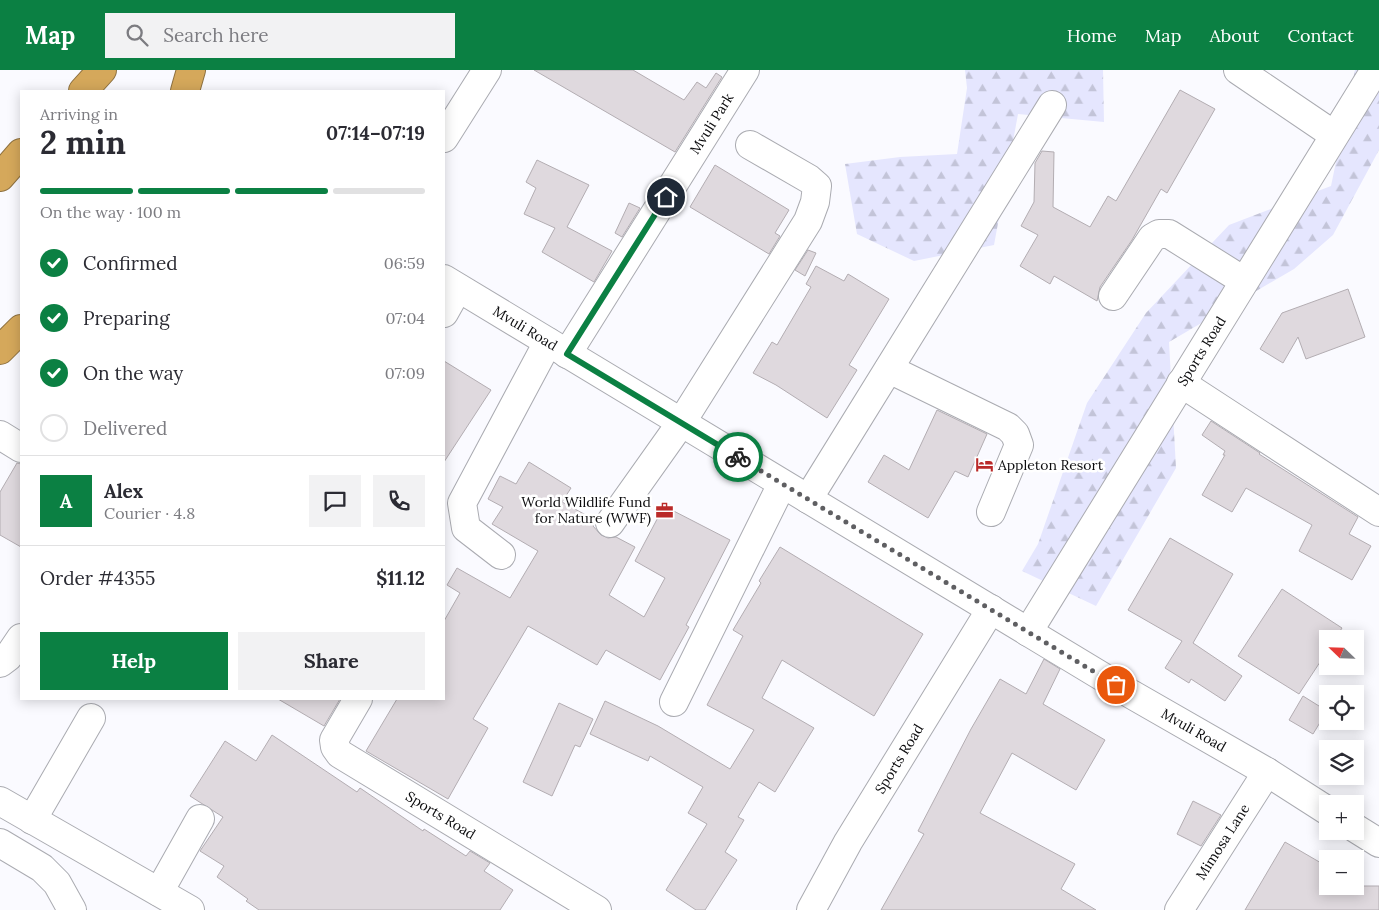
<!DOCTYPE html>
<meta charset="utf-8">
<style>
body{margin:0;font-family:Lora,serif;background:#f2f2f3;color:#2b2b33;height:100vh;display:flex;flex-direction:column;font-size:19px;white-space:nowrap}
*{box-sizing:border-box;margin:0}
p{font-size:16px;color:#7c7c81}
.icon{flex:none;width:28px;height:28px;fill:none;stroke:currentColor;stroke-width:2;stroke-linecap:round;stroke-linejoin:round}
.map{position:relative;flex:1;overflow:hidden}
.sheet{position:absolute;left:20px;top:20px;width:425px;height:610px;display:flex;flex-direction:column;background:#fff;border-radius:0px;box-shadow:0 2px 12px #0003}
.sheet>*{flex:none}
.needle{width:32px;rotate:293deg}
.fabs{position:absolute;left:1319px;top:560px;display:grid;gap:10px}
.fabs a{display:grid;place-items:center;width:45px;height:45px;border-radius:0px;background:#fff;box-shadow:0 2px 12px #0003;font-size:25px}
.pin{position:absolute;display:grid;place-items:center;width:42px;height:42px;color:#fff;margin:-21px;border:2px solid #fff;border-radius:50%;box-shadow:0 1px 5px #0007}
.courier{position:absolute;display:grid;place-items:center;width:50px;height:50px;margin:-25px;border:4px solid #0b8043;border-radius:50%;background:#fff;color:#222;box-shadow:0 1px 6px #0007}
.head em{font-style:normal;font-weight:800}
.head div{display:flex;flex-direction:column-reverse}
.head{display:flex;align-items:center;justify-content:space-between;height:85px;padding:0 20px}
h1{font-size:32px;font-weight:800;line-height:38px}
.bar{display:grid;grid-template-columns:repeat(4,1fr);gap:8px 5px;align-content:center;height:60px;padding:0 20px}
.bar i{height:6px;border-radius:4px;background:#e1e1e2}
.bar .selected{background:#0b8043}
.bar p{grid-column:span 4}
.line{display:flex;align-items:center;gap:12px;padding:0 20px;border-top:1px solid #e1e1e2}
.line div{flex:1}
.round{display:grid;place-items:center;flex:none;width:52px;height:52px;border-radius:0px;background:#f2f2f3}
ol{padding:0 20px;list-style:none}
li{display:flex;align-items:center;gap:15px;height:55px}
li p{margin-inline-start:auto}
li .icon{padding:5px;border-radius:50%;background:#0b8043;color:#fff;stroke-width:4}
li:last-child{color:#7c7c81}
li i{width:28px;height:28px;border:2px solid #e1e1e2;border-radius:50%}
.button{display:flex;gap:10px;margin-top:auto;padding:10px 20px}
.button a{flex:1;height:58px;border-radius:0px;background:#0b8043;color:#fff;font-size:20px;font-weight:800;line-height:58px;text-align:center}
.button a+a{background:#f2f2f3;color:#2b2b33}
header{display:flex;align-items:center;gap:30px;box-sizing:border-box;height:70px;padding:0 25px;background:#0b8043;color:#fff}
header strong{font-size:24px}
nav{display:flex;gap:28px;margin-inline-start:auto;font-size:18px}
.search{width:350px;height:45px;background:#f2f2f3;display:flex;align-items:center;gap:12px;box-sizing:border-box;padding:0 18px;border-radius:0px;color:#7c7c81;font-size:19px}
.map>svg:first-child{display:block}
</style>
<header>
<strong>Map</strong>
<div class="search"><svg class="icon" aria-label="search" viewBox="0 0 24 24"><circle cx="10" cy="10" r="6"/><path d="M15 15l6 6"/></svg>Search here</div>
<nav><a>Home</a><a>Map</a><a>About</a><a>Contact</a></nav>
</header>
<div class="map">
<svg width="1379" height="840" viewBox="0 0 1379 840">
<defs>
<pattern id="forest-firs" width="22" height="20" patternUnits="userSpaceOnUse" patternTransform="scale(1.25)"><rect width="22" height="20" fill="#e5e6fe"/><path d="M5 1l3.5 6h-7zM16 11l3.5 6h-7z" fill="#c3c4d8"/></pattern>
</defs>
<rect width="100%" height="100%" fill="#fafaff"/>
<g fill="url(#forest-firs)">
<path d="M965 0H1103L1104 52 1018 44 994 175 914 191 857 164 845 94 900 87 957 84 967 18Z"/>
<path d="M1355 0H1379V80L1333 165 1294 199 1169 272 1176 398 1096 536 1022 501 1038 474 1087 333 1146 243 1229 155 1331 116Z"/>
</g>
<g fill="#dfd9de" stroke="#b3adb2">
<path d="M534 0H633L684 30 697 12 706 18 716 3 722 7 675 82Z"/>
<path d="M1180 20 1215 39 1167 123 1161 119 1132 170 1100 217 1097 231 1054 206 1050 214 1020 196 1038 165 1021 156 1034 132 1035 93 1042 81 1054 82 1053 137 1090 157 1108 126 1116 131Z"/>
<path d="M537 90 589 115 567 157 612 181 594 212 542 182 555 158 524 144 536 118 526 112Z"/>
<path d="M715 95 789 140 775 163 780 166 769 184 690 137Z"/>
<path d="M629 133 640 138 622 167 615 163Z"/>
<path d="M808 180 816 183 805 206 795 200Z"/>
<path d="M816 196 844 211 848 204 889 229 849 295 857 300 827 348 776 315 753 303 772 272 777 275 811 217 806 214Z"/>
<path d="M1348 219 1365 267 1306 289 1298 267 1283 293 1260 279 1282 243Z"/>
<path d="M444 291 491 320 444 392Z"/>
<path d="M937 340 987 364 968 407 955 401 928 448 868 412 884 385 909 400Z"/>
<path d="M1211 351 1260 383 1259 384 1358 447 1349 464 1371 476 1352 510 1299 481 1312 455 1246 418 1232 442 1202 425 1225 385H1223L1225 381 1202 365Z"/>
<path d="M529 392 571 418 562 432 595 450 593 456 601 465 608 468 616 467 635 477 609 525 644 547 665 508 635 491 664 436 730 470 686 555 689 557 660 610 606 580 597 595 528 556 473 649 488 658 448 729 366 681 397 629H444V551L460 523 447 515 457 498 510 528 538 481 492 454 503 437 488 429 500 406 516 414Z"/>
<path d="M17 393 21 394V477L0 465V422Z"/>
<path d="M1170 468 1233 504 1193 573 1242 606 1225 631 1191 609 1189 613 1165 598 1182 571 1128 540Z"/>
<path d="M780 477 923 564 874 646 782 590 762 628 814 658 775 722 759 712 738 747 744 750 725 782 737 790 705 840H696L666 820 707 754 688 743 703 717 650 686 648 691 590 664 605 631 658 656 730 699 754 660 707 635 743 566 733 560 761 513 759 511Z"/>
<path d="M1282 519 1342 558 1335 569H1328V580L1299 624 1238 586Z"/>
<path d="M1044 589 1060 599 1043 634 1105 670 1076 720 1012 683 980 743 1075 794 1061 819 1096 840H881L924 764 918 761 971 659 1000 609 1026 624Z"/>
<path d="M1303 626 1327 641 1313 664 1289 650Z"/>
<path d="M278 629H340L324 656Z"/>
<path d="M559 633 593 649 580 677 575 675 552 726 523 712Z"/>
<path d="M272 665 357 722 360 718 423 761 424 759 466 786 470 781 490 793 484 801 513 820 500 840H259L246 831 248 829 217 807 224 796 200 781 223 747 190 726 225 671 256 691Z"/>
<path d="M1193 731 1221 745 1201 776 1177 764Z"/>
<path d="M1285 772 1328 797V816H1379V840H1245Z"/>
</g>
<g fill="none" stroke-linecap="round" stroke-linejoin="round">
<defs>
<g id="minor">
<path d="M1238 0 1334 65"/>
<path d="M444 68 487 0"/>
<path id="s1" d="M444 209 1131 624 1267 702 1328 741"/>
<path d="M1113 226 1152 168 1159 164H1169L1244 211"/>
<path d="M444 243 458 218"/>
<path id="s2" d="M567 284 745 0"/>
<path d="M889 299 1008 357 1015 364 1019 375 991 442"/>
<path d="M1181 313 1379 442"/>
<path d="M0 365 21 378"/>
<path d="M808 429 1052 35"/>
<path d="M610 453 681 353 808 151 815 132 817 116 809 109 750 75"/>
<path d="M501 485 466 458 462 433 548 272"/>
<path id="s3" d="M1028 562 1375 0"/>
<path d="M0 593 8 587 21 568"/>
<path id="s4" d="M358 629 334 670 335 677 340 684 597 840"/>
<path d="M674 632 782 414"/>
<path d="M0 731 190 840"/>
<path d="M32 750 91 648"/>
<path d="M1355 758 1379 773"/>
<path d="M0 773 42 798 57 813 72 840"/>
<path d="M159 822 200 749"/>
<path id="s5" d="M811 840 848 772 991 539"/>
<path id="s6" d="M1179 840 1267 702"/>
</g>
<g id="highway">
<path d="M83 21 102 0"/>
<path d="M185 21 191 0"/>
<path d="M0 107 21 83"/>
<path d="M0 280 21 259"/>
</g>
</defs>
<use href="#minor" stroke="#aaabb1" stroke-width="30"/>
<use href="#highway" stroke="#8e7140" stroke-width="30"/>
<use href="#minor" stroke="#fff" stroke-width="28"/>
<use href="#highway" stroke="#d5a85b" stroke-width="28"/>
</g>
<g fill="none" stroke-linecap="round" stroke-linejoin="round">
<path stroke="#5f5f62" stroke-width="5" stroke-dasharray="0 9" d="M738 387 1116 615"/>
<path stroke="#0b8043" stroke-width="6" d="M666 127 567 284 738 387"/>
</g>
<defs>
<symbol id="hotel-bare" viewBox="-9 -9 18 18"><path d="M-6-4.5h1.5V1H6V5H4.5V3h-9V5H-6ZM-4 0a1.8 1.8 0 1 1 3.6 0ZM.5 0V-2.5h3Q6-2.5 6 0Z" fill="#ba2a29" stroke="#fff" stroke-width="2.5" paint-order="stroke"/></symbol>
<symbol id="office-bare" viewBox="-9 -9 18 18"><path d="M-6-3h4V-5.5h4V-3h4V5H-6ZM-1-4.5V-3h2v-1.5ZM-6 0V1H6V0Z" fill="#ba2a29" stroke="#fff" stroke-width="2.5" paint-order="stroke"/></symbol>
</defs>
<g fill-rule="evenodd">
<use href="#hotel-bare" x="972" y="382" width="25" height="25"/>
<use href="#office-bare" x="652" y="428" width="25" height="25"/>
</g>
<g text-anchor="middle" stroke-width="5" stroke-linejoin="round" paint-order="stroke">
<g font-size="14" fill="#0b0b0d" stroke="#fff">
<text dy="5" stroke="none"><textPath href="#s2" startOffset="272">Mvuli Park</textPath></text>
<text dy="5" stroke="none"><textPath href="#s1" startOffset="95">Mvuli Road</textPath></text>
<text dy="5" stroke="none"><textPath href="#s3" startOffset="330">Sports Road</textPath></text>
<text dy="5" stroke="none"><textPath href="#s1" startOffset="875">Mvuli Road</textPath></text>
<text dy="5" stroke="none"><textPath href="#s5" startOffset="175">Sports Road</textPath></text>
<text dy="5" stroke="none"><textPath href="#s4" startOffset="181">Sports Road</textPath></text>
<text dy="5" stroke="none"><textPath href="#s6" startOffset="81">Mimosa Lane</textPath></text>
</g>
<g font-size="14" fill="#0b0b0d" stroke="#fff" text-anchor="start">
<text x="998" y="400">Appleton Resort</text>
<text x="651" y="437" text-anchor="end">World Wildlife Fund<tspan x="651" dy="16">for Nature (WWF)</tspan></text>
</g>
</g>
</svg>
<div class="fabs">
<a><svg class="needle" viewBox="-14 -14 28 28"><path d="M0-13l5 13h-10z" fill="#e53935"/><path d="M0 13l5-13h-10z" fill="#7c7c81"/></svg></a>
<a><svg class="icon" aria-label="locate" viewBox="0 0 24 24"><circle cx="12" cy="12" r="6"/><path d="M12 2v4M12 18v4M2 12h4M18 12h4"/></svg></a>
<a><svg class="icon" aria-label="layers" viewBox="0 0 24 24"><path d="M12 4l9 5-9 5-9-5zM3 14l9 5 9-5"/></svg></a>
<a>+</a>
<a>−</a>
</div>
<div class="pin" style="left:1116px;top:615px;background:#ea580c"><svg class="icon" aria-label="bag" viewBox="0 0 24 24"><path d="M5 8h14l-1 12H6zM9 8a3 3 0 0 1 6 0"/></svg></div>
<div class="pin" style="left:666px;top:127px;background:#1f2937"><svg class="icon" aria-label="home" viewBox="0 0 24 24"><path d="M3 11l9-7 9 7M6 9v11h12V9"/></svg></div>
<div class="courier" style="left:738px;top:387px"><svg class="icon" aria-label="bike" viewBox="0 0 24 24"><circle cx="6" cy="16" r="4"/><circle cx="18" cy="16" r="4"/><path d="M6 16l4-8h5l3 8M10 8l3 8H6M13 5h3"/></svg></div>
<section class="sheet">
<div class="head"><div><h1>2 min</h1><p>Arriving in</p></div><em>07:14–07:19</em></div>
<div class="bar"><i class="selected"></i><i class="selected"></i><i class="selected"></i><i></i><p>On the way · 100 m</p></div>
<ol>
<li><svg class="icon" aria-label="check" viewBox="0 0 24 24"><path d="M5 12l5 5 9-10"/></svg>Confirmed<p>06:59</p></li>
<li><svg class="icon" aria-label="check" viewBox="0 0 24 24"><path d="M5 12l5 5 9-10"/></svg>Preparing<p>07:04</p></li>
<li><svg class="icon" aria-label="check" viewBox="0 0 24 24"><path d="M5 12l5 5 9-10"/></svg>On the way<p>07:09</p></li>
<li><i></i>Delivered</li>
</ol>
<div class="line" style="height:90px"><b class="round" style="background:#0b8043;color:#fff">A</b><div><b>Alex</b><p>Courier · 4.8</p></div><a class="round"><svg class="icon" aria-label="chat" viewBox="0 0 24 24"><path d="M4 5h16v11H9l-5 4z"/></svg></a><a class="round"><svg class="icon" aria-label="phone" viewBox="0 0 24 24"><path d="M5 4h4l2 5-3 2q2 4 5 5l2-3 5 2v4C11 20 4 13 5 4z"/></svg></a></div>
<div class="line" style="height:65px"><div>Order #4355</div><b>$11.12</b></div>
<div class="button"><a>Help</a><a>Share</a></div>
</section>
</div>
